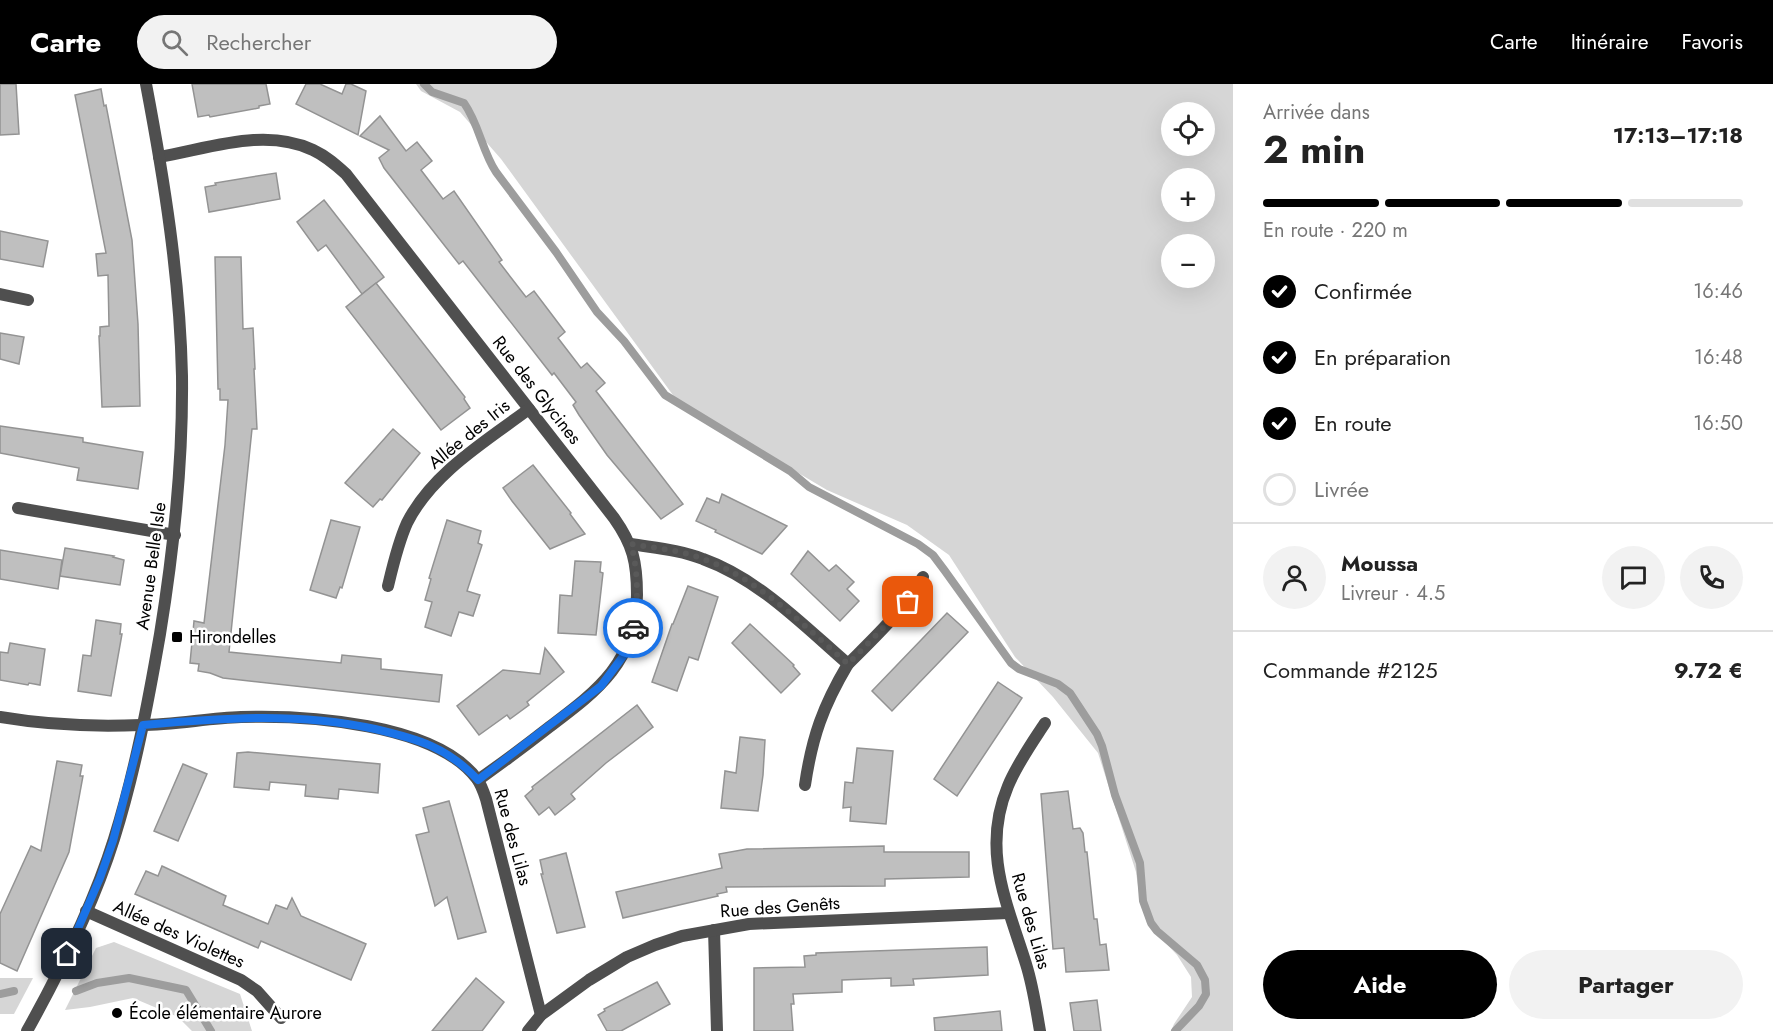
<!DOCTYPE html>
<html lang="fr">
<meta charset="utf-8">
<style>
body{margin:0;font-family:Jost,sans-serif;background:#f2f2f2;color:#222;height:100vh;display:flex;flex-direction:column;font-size:22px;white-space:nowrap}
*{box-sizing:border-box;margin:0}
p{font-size:20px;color:#767676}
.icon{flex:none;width:33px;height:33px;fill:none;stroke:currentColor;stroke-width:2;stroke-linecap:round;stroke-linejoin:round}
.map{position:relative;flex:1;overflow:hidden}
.drawer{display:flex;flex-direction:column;background:#fff;width:540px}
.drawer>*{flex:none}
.controls{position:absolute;left:1161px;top:18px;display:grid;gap:12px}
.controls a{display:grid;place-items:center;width:54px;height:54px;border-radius:50%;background:#fff;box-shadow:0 6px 24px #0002;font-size:30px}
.pin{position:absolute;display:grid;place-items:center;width:51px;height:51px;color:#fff;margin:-26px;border-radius:12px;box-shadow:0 3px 9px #0006}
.courier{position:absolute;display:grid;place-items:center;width:60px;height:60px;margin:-30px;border:4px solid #1a73e8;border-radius:50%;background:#fff;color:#222;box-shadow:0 2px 8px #0007}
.head em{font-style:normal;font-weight:700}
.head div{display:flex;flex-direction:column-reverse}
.head{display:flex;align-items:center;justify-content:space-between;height:102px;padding:0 30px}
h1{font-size:39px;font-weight:700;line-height:45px}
.bar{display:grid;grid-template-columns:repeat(4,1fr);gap:9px 6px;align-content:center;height:72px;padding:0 30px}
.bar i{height:8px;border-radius:4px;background:#e0e0e0}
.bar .selected{background:#000}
.bar p{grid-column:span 4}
.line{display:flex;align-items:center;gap:15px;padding:0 30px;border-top:2px solid #e0e0e0}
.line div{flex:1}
.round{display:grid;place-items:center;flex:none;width:63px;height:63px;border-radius:32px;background:#f2f2f2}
ol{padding:0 30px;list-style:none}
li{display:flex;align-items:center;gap:18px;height:66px}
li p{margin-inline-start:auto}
li .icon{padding:6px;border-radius:50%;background:#000;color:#fff;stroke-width:4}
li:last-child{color:#767676}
li i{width:33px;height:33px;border:3px solid #e0e0e0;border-radius:50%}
.cta{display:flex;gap:12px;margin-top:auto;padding:12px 30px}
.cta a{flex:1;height:69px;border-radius:36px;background:#000;color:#fff;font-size:24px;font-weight:700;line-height:69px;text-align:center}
.cta a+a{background:#f2f2f2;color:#222}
header{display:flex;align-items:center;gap:36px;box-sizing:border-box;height:84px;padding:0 30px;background:#000;color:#fff}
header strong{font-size:28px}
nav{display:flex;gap:33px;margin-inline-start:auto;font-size:21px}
.search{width:420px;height:54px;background:#f2f2f2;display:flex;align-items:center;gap:15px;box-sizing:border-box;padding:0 21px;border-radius:33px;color:#767676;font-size:22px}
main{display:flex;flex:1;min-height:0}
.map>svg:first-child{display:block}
</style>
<header>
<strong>Carte</strong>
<div class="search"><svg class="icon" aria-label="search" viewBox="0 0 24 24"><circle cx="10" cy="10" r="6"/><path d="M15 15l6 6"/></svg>Rechercher</div>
<nav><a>Carte</a><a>Itinéraire</a><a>Favoris</a></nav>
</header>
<main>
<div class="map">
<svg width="1233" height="947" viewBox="0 0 1233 947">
<rect width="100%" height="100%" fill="#fff"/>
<g fill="#d6d6d6" fill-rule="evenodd">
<path d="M416 0H1233V947H1171L1174 940 1192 913 1191 893 1177 871 1147 839 1140 816 1136 788 1098 669 1053 613 1015 573 949 471 907 441 827 406 678 318 501 75 460 28 421 7ZM1172 28H1204V62H1172ZM1172 94H1204V128H1172ZM1172 160H1204V194H1172Z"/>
<path d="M114 858 240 910 252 947H192L178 933 133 914 90 923 65 926 96 864Z"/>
<path d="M0 894H33L14 930H0Z"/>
</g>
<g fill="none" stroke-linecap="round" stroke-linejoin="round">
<g stroke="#9d9d9d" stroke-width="8">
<path d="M424 0 432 8 464 19C479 40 482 67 496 88L556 168 597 228 624 257 665 311 790 387 809 403 918 460 933 471 945 487 1011 579 1019 585 1058 600 1070 609 1097 650 1102 662 1115 711 1140 779 1143 817 1151 839 1157 847 1197 881 1205 896 1206 910 1199 922 1175 947"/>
<path d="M76 907 97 899 129 894 186 906 211 947"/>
<path d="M0 910 14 907"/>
</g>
</g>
<g fill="#bfbfbf" stroke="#939393" stroke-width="1.5">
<path d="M0 0H16L19 50 0 51Z"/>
<path d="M192 0H266L270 20 259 22V24L210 33 209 31 198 33Z"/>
<path d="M306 0H320L342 10 346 0H351L366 7 358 51 296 20Z"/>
<path d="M101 5 104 22 106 21 132 156 138 240 140 322 102 323 99 252H100V243L109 242 108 191 98 192 96 170 106 169 75 11Z"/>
<path d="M380 32 406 67 417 58 432 77 421 86 443 115 454 107 502 176 499 178 526 213 534 207 565 248 558 254 581 284 587 279 605 299 596 307 683 420 661 435 607 371 579 331 573 321 576 318 554 289 552 291 463 177 459 180 384 84 379 74 389 66 360 52Z"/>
<path d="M276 89 280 115 209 128 205 103 216 101 215 99Z"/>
<path d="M324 116 384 193 362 210 326 161 318 167 297 138Z"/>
<path d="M0 147 48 157 43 183 0 175Z"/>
<path d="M215 173H241L243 245 253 244 255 285H254L257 345H252L229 568 341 579 342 571 381 575V585L442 591 439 618 223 594 210 589 198 587 199 580 190 579 194 537 204 539 225 361 228 316H220V305H218Z"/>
<path d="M376 199 465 313 464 315 470 324 441 346 346 223Z"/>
<path d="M0 249 24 253 19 280 0 275Z"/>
<path d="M0 342 83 354V358L143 368 138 405 77 396 79 384 0 369Z"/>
<path d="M393 345 420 369 382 416 380 415 373 423 345 399Z"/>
<path d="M533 381 571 429 570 430 585 450 550 465 512 417 503 404Z"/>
<path d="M722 410 787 442 762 470 715 448 716 446 696 437 707 414 719 419Z"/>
<path d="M331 436 360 443 342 504 340 503 336 514 310 506Z"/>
<path d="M447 436 481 447 478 459 482 461 467 507 480 511 473 532 459 528 451 552 425 543 432 518 425 516 431 495 429 494Z"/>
<path d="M65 464 114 472 113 473 124 476 120 501 60 492Z"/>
<path d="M0 466 62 476 58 505 0 495Z"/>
<path d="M808 467 829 487 836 481 854 498 847 505 859 517 840 537 791 490Z"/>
<path d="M575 477 601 478 600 488 603 489 596 551 558 549 560 511 572 512Z"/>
<path d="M688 502 718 513 698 576 689 573 677 607 652 598 672 540H673Z"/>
<path d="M947 529 968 548 892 627 872 607Z"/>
<path d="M96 536 121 540 120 550H122L111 612 78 607 83 571 91 572Z"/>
<path d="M750 540 794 581 793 582 800 590 781 609 732 559Z"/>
<path d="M10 559 45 565 40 601 29 599 28 601 0 596V568L8 569Z"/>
<path d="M545 564 564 588 527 618 529 621 510 635 507 631 479 651 457 622 503 586 540 590Z"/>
<path d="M998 598 1022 614 957 712 934 695Z"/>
<path d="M637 621 653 643 606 679 571 710 575 715 555 731 549 723 539 731 525 712 533 705 532 703Z"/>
<path d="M740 653 765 656 763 691 758 727 721 724 725 687 736 689Z"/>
<path d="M857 664 893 667 886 740 850 737 851 723 843 724 845 698 853 699Z"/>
<path d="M248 668 380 680 378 709 339 705 338 715 305 712 306 701 270 698 269 706 234 703 237 669Z"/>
<path d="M57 677 82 681 80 692H83L69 768 17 887 0 879V830L31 762 41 767Z"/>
<path d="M183 680 207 690 178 757 154 747Z"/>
<path d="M1068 707 1073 745 1080 744 1083 749 1085 768H1087L1094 835H1097L1100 861 1106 860 1109 886 1066 888 1064 864 1053 865 1041 710Z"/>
<path d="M449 717 486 848 458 855 447 813 435 822 416 751 429 748 423 724Z"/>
<path d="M884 762V768H969V793L885 795V802L726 803 727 808 717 810 718 812 623 834 616 808 722 784 719 770 747 765Z"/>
<path d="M566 769 585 843 557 849 541 790H543L540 776Z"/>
<path d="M162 782 226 812 223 821 268 840 276 821 287 825 292 814 301 832 366 860 351 896 261 857 258 864 135 810 146 787 158 792Z"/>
<path d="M987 863 988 891 913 895 914 901 891 902V894L842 896V908L793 910 794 920H791L793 947H754V884L805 883 804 872 816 871V869Z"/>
<path d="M476 894 504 918 482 947H432Z"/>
<path d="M657 898 670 920 621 947H607L598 931 605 927 604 925Z"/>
<path d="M1097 916 1101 947H1074L1070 919Z"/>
<path d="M1000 927 1002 947H935L934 934Z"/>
</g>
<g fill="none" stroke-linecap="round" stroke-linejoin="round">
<g stroke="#4f4f4f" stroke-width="12">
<path d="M159 73C208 65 264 43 313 66 326 72 336 81 346 90L614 434C633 461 637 478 637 511 636 579 597 607 548 644 525 662 502 679 478 696"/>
<path d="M0 210 28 216"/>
<path d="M18 424 175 451"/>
<path d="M631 460C655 464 680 466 703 475 759 495 804 542 848 580 877 551 901 529 923 493"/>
<path d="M388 502C393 481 398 459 407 439 432 389 486 357 529 325"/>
<path d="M0 633C47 641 94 643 141 641 174 641 208 634 241 633 306 631 435 639 477 695 481 700 484 709 486 715L541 931"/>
<path d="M805 701C812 653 823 622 848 580"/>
<path d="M86 827 241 896 257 907 281 934"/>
<path d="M714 846 717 947"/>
<path d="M27 947C61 886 93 822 114 755 135 688 148 619 160 550 174 464 183 379 182 292 180 194 164 95 146 0"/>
<path d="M528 947 541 931 589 896 627 873 655 861 682 852 749 840 1008 829"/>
<path d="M1040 947C1036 924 1033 902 1026 880 1007 819 981 766 1008 702 1017 680 1032 659 1045 639"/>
</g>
</g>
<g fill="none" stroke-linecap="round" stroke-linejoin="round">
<path stroke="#595959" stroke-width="6" stroke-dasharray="0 10.8" d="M633 544C639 516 638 487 631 460 655 464 680 466 703 475 759 495 804 542 848 580L908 518"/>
<path stroke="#1a73e8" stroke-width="8" d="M67 870 100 794 113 757 143 641C222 634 297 628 375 645 418 655 447 663 478 696L601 602 624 571 633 544"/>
</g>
<g fill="#000" stroke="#fff" stroke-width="2">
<rect x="171" y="547" width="12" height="12" rx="3"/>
<circle cx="117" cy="929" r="6"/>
</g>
<g text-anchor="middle" stroke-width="5" stroke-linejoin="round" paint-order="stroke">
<g font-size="18" fill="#000" stroke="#fff">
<text transform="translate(537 306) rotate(52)" y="6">Rue des Glycines</text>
<text transform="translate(469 350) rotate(-39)" y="6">Allée des Iris</text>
<text transform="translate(151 482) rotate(-82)" y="6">Avenue Belle Isle</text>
<text transform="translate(513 753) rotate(75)" y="6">Rue des Lilas</text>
<text transform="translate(780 823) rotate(-4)" y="6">Rue des Genêts</text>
<text transform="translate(1031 837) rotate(74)" y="6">Rue des Lilas</text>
<text transform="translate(179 850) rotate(24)" y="6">Allée des Violettes</text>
</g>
<g font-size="18" fill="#000" stroke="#fff" text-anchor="start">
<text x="189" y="559">Hirondelles</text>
<text x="129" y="935">École élémentaire Aurore</text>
</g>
</g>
</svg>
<div class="controls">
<a><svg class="icon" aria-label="locate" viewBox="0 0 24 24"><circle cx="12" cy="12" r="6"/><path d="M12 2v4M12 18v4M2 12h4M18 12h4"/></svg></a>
<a>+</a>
<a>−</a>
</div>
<div class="pin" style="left:908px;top:518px;background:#ea580c"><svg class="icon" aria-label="bag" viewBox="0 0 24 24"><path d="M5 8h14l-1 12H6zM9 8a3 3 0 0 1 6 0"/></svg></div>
<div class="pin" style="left:67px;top:870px;background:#1f2937"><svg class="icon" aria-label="home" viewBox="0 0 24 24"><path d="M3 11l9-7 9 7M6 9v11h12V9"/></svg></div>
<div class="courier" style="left:633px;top:544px"><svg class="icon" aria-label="car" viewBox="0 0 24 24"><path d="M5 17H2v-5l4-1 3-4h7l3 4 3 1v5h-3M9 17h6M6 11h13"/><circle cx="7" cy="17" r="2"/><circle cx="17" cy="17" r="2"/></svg></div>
</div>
<section class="drawer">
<div class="head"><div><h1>2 min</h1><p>Arrivée dans</p></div><em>17:13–17:18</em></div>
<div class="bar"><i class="selected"></i><i class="selected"></i><i class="selected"></i><i></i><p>En route · 220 m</p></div>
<ol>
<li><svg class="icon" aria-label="check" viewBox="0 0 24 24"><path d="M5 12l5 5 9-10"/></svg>Confirmée<p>16:46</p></li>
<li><svg class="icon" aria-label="check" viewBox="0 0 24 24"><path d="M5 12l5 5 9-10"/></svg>En préparation<p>16:48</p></li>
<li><svg class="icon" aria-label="check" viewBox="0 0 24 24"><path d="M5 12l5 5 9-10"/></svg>En route<p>16:50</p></li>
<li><i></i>Livrée</li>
</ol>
<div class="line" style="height:108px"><a class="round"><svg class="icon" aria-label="person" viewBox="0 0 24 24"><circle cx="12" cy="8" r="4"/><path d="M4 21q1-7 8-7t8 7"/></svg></a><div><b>Moussa</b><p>Livreur · 4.5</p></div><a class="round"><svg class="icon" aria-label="chat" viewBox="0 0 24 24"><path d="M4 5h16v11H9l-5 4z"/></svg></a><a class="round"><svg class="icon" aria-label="phone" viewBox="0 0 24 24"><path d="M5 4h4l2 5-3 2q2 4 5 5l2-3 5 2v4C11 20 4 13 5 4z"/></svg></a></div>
<div class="line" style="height:78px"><div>Commande #2125</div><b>9.72 €</b></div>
<div class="cta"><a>Aide</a><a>Partager</a></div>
</section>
</main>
